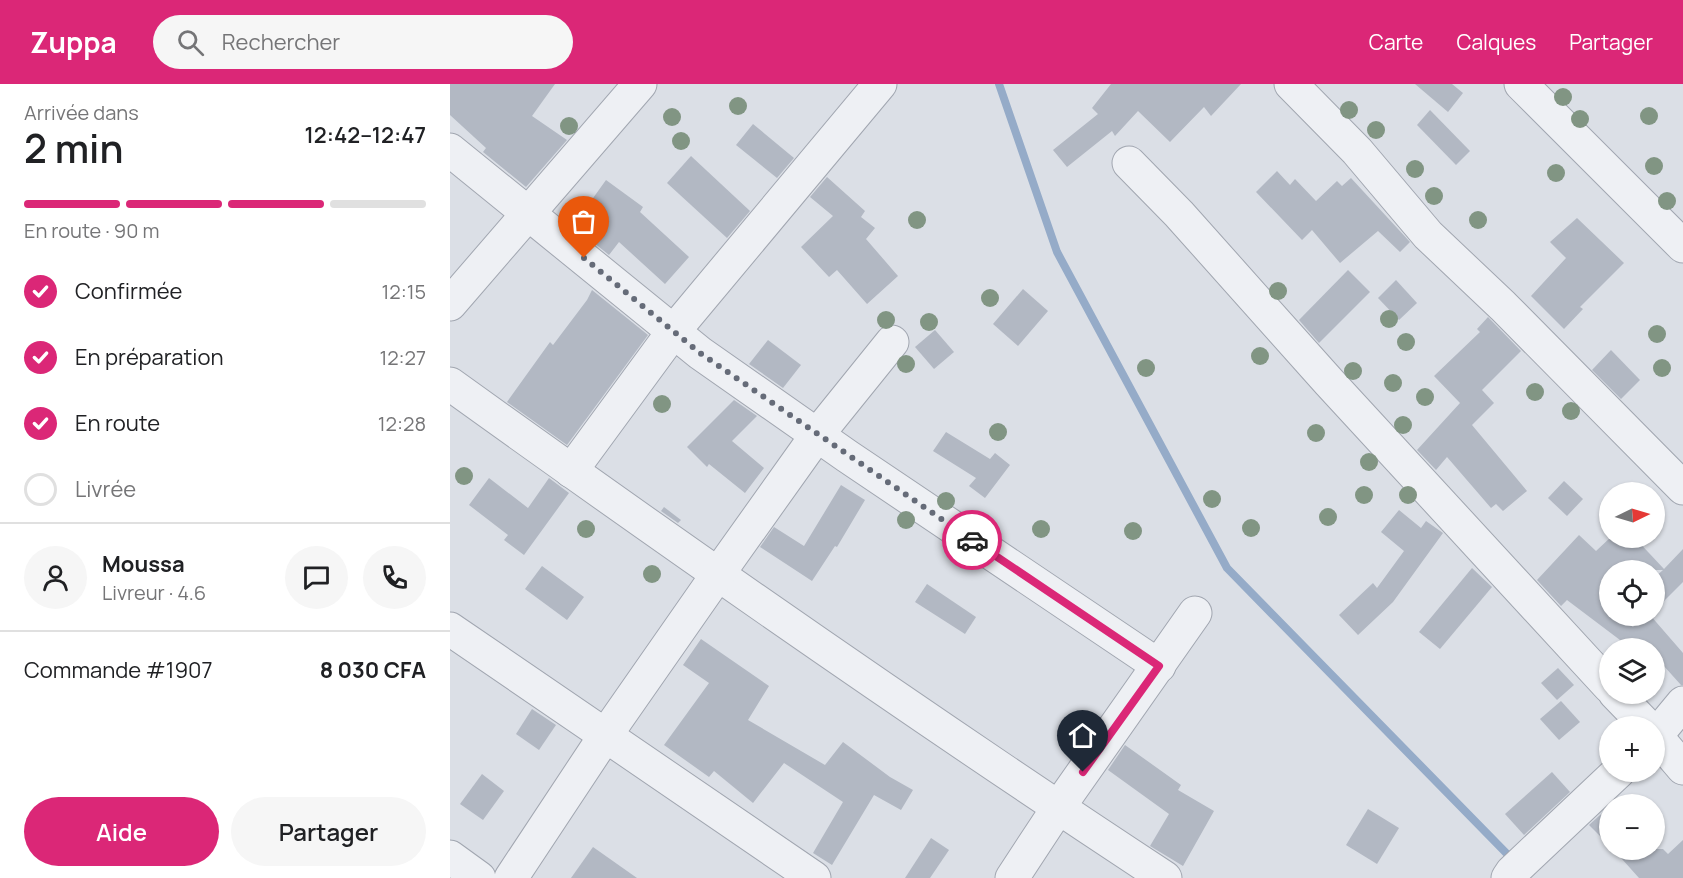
<!DOCTYPE html>
<html lang="fr">
<meta charset="utf-8">
<style>
body{margin:0;font-family:Manrope,sans-serif;background:#f6f6f6;color:#202124;height:100vh;display:flex;flex-direction:column;font-size:22px;white-space:nowrap}
*{box-sizing:border-box;margin:0}
p{font-size:20px;color:#757577}
.icon{flex:none;width:33px;height:33px;fill:none;stroke:currentColor;stroke-width:2;stroke-linecap:round;stroke-linejoin:round}
.map{position:relative;flex:1;overflow:hidden}
.side{display:flex;flex-direction:column;background:#fff;width:450px}
.side>*{flex:none}
.needle{width:39px;rotate:85deg}
.buttons{position:absolute;left:1149px;top:398px;display:grid;gap:12px}
.buttons a{display:grid;place-items:center;width:66px;height:66px;border-radius:50%;background:#fff;box-shadow:0 2px 4px #0004;font-size:30px}
.pin{position:absolute;display:grid;place-items:center;width:51px;height:51px;color:#fff;margin:-62px -26px;border-radius:50% 50% 50% 0;rotate:-45deg;box-shadow:0 0 6px #0007}
.pin .icon{rotate:45deg}
.courier{position:absolute;display:grid;place-items:center;width:60px;height:60px;margin:-30px;border:4px solid #db2777;border-radius:50%;background:#fff;color:#222;box-shadow:0 2px 8px #0007}
.head em{font-style:normal;font-weight:600}
.head div{display:flex;flex-direction:column-reverse}
.head{display:flex;align-items:center;justify-content:space-between;height:102px;padding:0 24px}
h1{font-size:39px;font-weight:600;line-height:45px}
.bar{display:grid;grid-template-columns:repeat(4,1fr);gap:9px 6px;align-content:center;height:72px;padding:0 24px}
.bar i{height:8px;border-radius:4px;background:#e0e0e0}
.bar .on{background:#db2777}
.bar p{grid-column:span 4}
.line{display:flex;align-items:center;gap:15px;padding:0 24px;border-top:2px solid #e0e0e0}
.line div{flex:1}
.round{display:grid;place-items:center;flex:none;width:63px;height:63px;border-radius:32px;background:#f6f6f6}
ol{padding:0 24px;list-style:none}
li{display:flex;align-items:center;gap:18px;height:66px}
li p{margin-inline-start:auto}
li .icon{padding:6px;border-radius:50%;background:#db2777;color:#fff;stroke-width:4}
li:last-child{color:#757577}
li i{width:33px;height:33px;border:3px solid #e0e0e0;border-radius:50%}
.cta{display:flex;gap:12px;margin-top:auto;padding:12px 24px}
.cta a{flex:1;height:69px;border-radius:36px;background:#db2777;color:#fff;font-size:24px;font-weight:600;line-height:69px;text-align:center}
.cta a+a{background:#f6f6f6;color:#202124}
header{display:flex;align-items:center;gap:36px;box-sizing:border-box;height:84px;padding:0 30px;background:#db2777;color:#fff}
header strong{font-size:28px}
nav{display:flex;gap:33px;margin-inline-start:auto;font-size:21px}
.search{width:420px;height:54px;background:#f6f6f6;display:flex;align-items:center;gap:15px;box-sizing:border-box;padding:0 21px;border-radius:33px;color:#757577;font-size:22px}
main{display:flex;flex:1;min-height:0}
.map>svg:first-child{display:block}
</style>
<header>
<strong>Zuppa</strong>
<div class="search"><svg class="icon" aria-label="search" viewBox="0 0 24 24"><circle cx="10" cy="10" r="6"/><path d="M15 15l6 6"/></svg>Rechercher</div>
<nav><a>Carte</a><a>Calques</a><a>Partager</a></nav>
</header>
<main>
<section class="side">
<div class="head"><div><h1>2 min</h1><p>Arrivée dans</p></div><em>12:42–12:47</em></div>
<div class="bar"><i class="on"></i><i class="on"></i><i class="on"></i><i></i><p>En route · 90 m</p></div>
<ol>
<li><svg class="icon" aria-label="check" viewBox="0 0 24 24"><path d="M5 12l5 5 9-10"/></svg>Confirmée<p>12:15</p></li>
<li><svg class="icon" aria-label="check" viewBox="0 0 24 24"><path d="M5 12l5 5 9-10"/></svg>En préparation<p>12:27</p></li>
<li><svg class="icon" aria-label="check" viewBox="0 0 24 24"><path d="M5 12l5 5 9-10"/></svg>En route<p>12:28</p></li>
<li><i></i>Livrée</li>
</ol>
<div class="line" style="height:108px"><a class="round"><svg class="icon" aria-label="person" viewBox="0 0 24 24"><circle cx="12" cy="8" r="4"/><path d="M4 21q1-7 8-7t8 7"/></svg></a><div><b>Moussa</b><p>Livreur · 4.6</p></div><a class="round"><svg class="icon" aria-label="chat" viewBox="0 0 24 24"><path d="M4 5h16v11H9l-5 4z"/></svg></a><a class="round"><svg class="icon" aria-label="phone" viewBox="0 0 24 24"><path d="M5 4h4l2 5-3 2q2 4 5 5l2-3 5 2v4C11 20 4 13 5 4z"/></svg></a></div>
<div class="line" style="height:78px"><div>Commande #1907</div><b>8 030 CFA</b></div>
<div class="cta"><a>Aide</a><a>Partager</a></div>
</section>
<div class="map">
<svg width="1233" height="794" viewBox="0 0 1233 794">
<rect width="100%" height="100%" fill="#dbdfe6"/>
<g fill="none" stroke-linecap="round" stroke-linejoin="round">
<path stroke="#95abc8" stroke-width="8" d="M549 0 607 168 777 484 1064 777"/>
</g>
<g fill="#b2b8c3">
<path d="M0 0H105L82 32 117 56 76 103 33 68 36 64 0 31Z"/>
<path d="M661 0H791L761 32 754 23 720 58 688 27 665 52 662 47 617 83 603 66 648 30 642 24Z"/>
<path d="M965 0H1002L1013 9 998 28Z"/>
<path d="M980 26 1020 67 1006 81 967 41Z"/>
<path d="M303 40 344 74 327 94 286 61Z"/>
<path d="M241 72 300 127 277 154 217 99Z"/>
<path d="M827 87 840 101 845 95 866 117 887 97 892 102 901 94 960 158 950 168 928 147 890 179 862 146 852 156 806 108Z"/>
<path d="M377 93 415 127 411 133 425 144 416 155 448 192 417 220 387 186 379 193 351 163 383 132 360 113Z"/>
<path d="M156 96 193 123 190 128 239 173 215 200 169 158 159 171 123 142Z"/>
<path d="M1127 134 1174 179 1130 223 1133 225 1114 245 1081 212 1116 174 1100 158Z"/>
<path d="M898 186 920 208 869 259 849 236Z"/>
<path d="M946 196 967 219 949 236 928 214Z"/>
<path d="M573 205 598 227 568 262 543 240Z"/>
<path d="M142 206 198 251 117 361 57 318 100 258 103 261 137 216Z"/>
<path d="M1038 233 1071 267 1032 306 1044 319 1022 341 1077 407 1053 427 1046 420 1041 424 997 373 986 386 967 366 1010 319 984 292 1030 248 1027 245Z"/>
<path d="M485 246 504 268 484 285 465 263Z"/>
<path d="M318 256 351 281 333 304 299 280Z"/>
<path d="M1161 266 1190 296 1171 315 1142 286Z"/>
<path d="M284 316 307 332 282 357 314 384 295 409 259 380 257 383 237 363Z"/>
<path d="M496 348 540 375 545 369 560 381 535 414 519 402 526 394 483 367Z"/>
<path d="M39 394 78 424 99 394 119 409 74 471 54 456 58 451 19 421Z"/>
<path d="M1114 397 1133 415 1117 432 1098 414Z"/>
<path d="M391 401 415 416 387 463 385 462 362 497 310 463 324 443 354 462Z"/>
<path d="M214 423 231 436 228 439 211 427Z"/>
<path d="M949 426 971 444 976 437 993 449 943 518 908 551 889 531 923 499 927 504 954 467 931 448Z"/>
<path d="M1129 451 1146 467 1161 453H1184L1214 485 1233 465V498L1204 527V494L1213 486H1160V531H1167L1183 543 1194 531H1200L1233 569V601H1231L1204 571V564H1162L1170 556 1117 516 1111 522 1087 496Z"/>
<path d="M92 482 134 513 117 536 75 505Z"/>
<path d="M1022 484 1042 503 990 565 969 548Z"/>
<path d="M477 500 526 533 515 550 465 518Z"/>
<path d="M251 555 319 602 298 636 375 681 393 658 440 693 463 706 451 726 424 711 382 781 363 769 393 718 334 679 303 719 264 687 259 693 214 661 259 599 233 581Z"/>
<path d="M1108 584 1124 601 1107 616 1091 599Z"/>
<path d="M1111 617 1130 638 1109 656 1090 635Z"/>
<path d="M82 625 106 641 89 666 66 650Z"/>
<path d="M675 661 731 701 728 706 764 727 733 782 700 762 719 730 658 686Z"/>
<path d="M1102 688 1120 708 1074 751 1055 730Z"/>
<path d="M32 690 54 707 33 736 10 720Z"/>
<path d="M1160 722V762L1139 741Z"/>
<path d="M918 725 949 744 927 780 896 761Z"/>
<path d="M481 754 499 766 480 794H455Z"/>
<path d="M1233 756V794H1189L1163 765H1213L1218 770Z"/>
<path d="M143 763 187 794H121Z"/>
</g>
<g fill="none" stroke-linecap="round" stroke-linejoin="round">
<defs>
<g id="minor">
<path d="M841 0 907 67 978 151 1053 222 1233 404"/>
<path d="M1071 0 1233 162"/>
<path d="M0 66 250 269 397 372 709 582"/>
<path d="M679 79 729 130 879 298 1160 603"/>
<path d="M0 220 190 0"/>
<path d="M0 300C235 469 473 635 715 794"/>
<path d="M121 387 223 248 430 0"/>
<path d="M0 545 364 794"/>
<path d="M1165 609 1197 642"/>
<path d="M1204 650 1233 684"/>
<path d="M1204 654 1233 619"/>
<path d="M0 773 29 794"/>
<path d="M61 794 155 652 268 490 367 351 442 258"/>
<path d="M562 794 608 724 745 529"/>
<path d="M1058 794 1062 788 1169 687"/>
</g>
</defs>
<use href="#minor" stroke="#a1a6b0" stroke-width="35"/>
<use href="#minor" stroke="#eef0f4" stroke-width="33"/>
</g>
<g fill="#819583">
<circle cx="1113" cy="13" r="9"/>
<circle cx="288" cy="22" r="9"/>
<circle cx="899" cy="26" r="9"/>
<circle cx="1199" cy="32" r="9"/>
<circle cx="222" cy="33" r="9"/>
<circle cx="1130" cy="35" r="9"/>
<circle cx="119" cy="42" r="9"/>
<circle cx="926" cy="46" r="9"/>
<circle cx="231" cy="57" r="9"/>
<circle cx="1204" cy="82" r="9"/>
<circle cx="965" cy="85" r="9"/>
<circle cx="1106" cy="89" r="9"/>
<circle cx="984" cy="112" r="9"/>
<circle cx="1217" cy="117" r="9"/>
<circle cx="467" cy="136" r="9"/>
<circle cx="1028" cy="136" r="9"/>
<circle cx="828" cy="207" r="9"/>
<circle cx="540" cy="214" r="9"/>
<circle cx="939" cy="235" r="9"/>
<circle cx="436" cy="236" r="9"/>
<circle cx="479" cy="238" r="9"/>
<circle cx="1207" cy="250" r="9"/>
<circle cx="956" cy="258" r="9"/>
<circle cx="810" cy="272" r="9"/>
<circle cx="456" cy="280" r="9"/>
<circle cx="696" cy="284" r="9"/>
<circle cx="1212" cy="284" r="9"/>
<circle cx="903" cy="287" r="9"/>
<circle cx="943" cy="299" r="9"/>
<circle cx="1085" cy="308" r="9"/>
<circle cx="975" cy="313" r="9"/>
<circle cx="212" cy="320" r="9"/>
<circle cx="1121" cy="327" r="9"/>
<circle cx="953" cy="341" r="9"/>
<circle cx="548" cy="348" r="9"/>
<circle cx="866" cy="349" r="9"/>
<circle cx="919" cy="378" r="9"/>
<circle cx="14" cy="392" r="9"/>
<circle cx="914" cy="411" r="9"/>
<circle cx="958" cy="411" r="9"/>
<circle cx="762" cy="415" r="9"/>
<circle cx="496" cy="417" r="9"/>
<circle cx="878" cy="433" r="9"/>
<circle cx="456" cy="436" r="9"/>
<circle cx="801" cy="444" r="9"/>
<circle cx="136" cy="445" r="9"/>
<circle cx="591" cy="445" r="9"/>
<circle cx="683" cy="447" r="9"/>
<circle cx="202" cy="490" r="9"/>
</g>
<g fill="none" stroke-linecap="round" stroke-linejoin="round">
<path stroke="#656b78" stroke-width="6" stroke-dasharray="0 10.8" d="M134 174 250 269 522 456"/>
<path stroke="#db2777" stroke-width="8" d="M522 456 709 582 633 688"/>
</g>
</svg>
<div class="buttons">
<a><svg class="needle" viewBox="-14 -14 28 28"><path d="M0-13l5 13h-10z" fill="#e53935"/><path d="M0 13l5-13h-10z" fill="#757577"/></svg></a>
<a><svg class="icon" aria-label="locate" viewBox="0 0 24 24"><circle cx="12" cy="12" r="6"/><path d="M12 2v4M12 18v4M2 12h4M18 12h4"/></svg></a>
<a><svg class="icon" aria-label="layers" viewBox="0 0 24 24"><path d="M12 4l9 5-9 5-9-5zM3 14l9 5 9-5"/></svg></a>
<a>+</a>
<a>−</a>
</div>
<div class="pin" style="left:134px;top:174px;background:#ea580c"><svg class="icon" aria-label="bag" viewBox="0 0 24 24"><path d="M5 8h14l-1 12H6zM9 8a3 3 0 0 1 6 0"/></svg></div>
<div class="pin" style="left:633px;top:688px;background:#1f2937"><svg class="icon" aria-label="home" viewBox="0 0 24 24"><path d="M3 11l9-7 9 7M6 9v11h12V9"/></svg></div>
<div class="courier" style="left:522px;top:456px"><svg class="icon" aria-label="car" viewBox="0 0 24 24"><path d="M5 17H2v-5l4-1 3-4h7l3 4 3 1v5h-3M9 17h6M6 11h13"/><circle cx="7" cy="17" r="2"/><circle cx="17" cy="17" r="2"/></svg></div>
</div>
</main>
